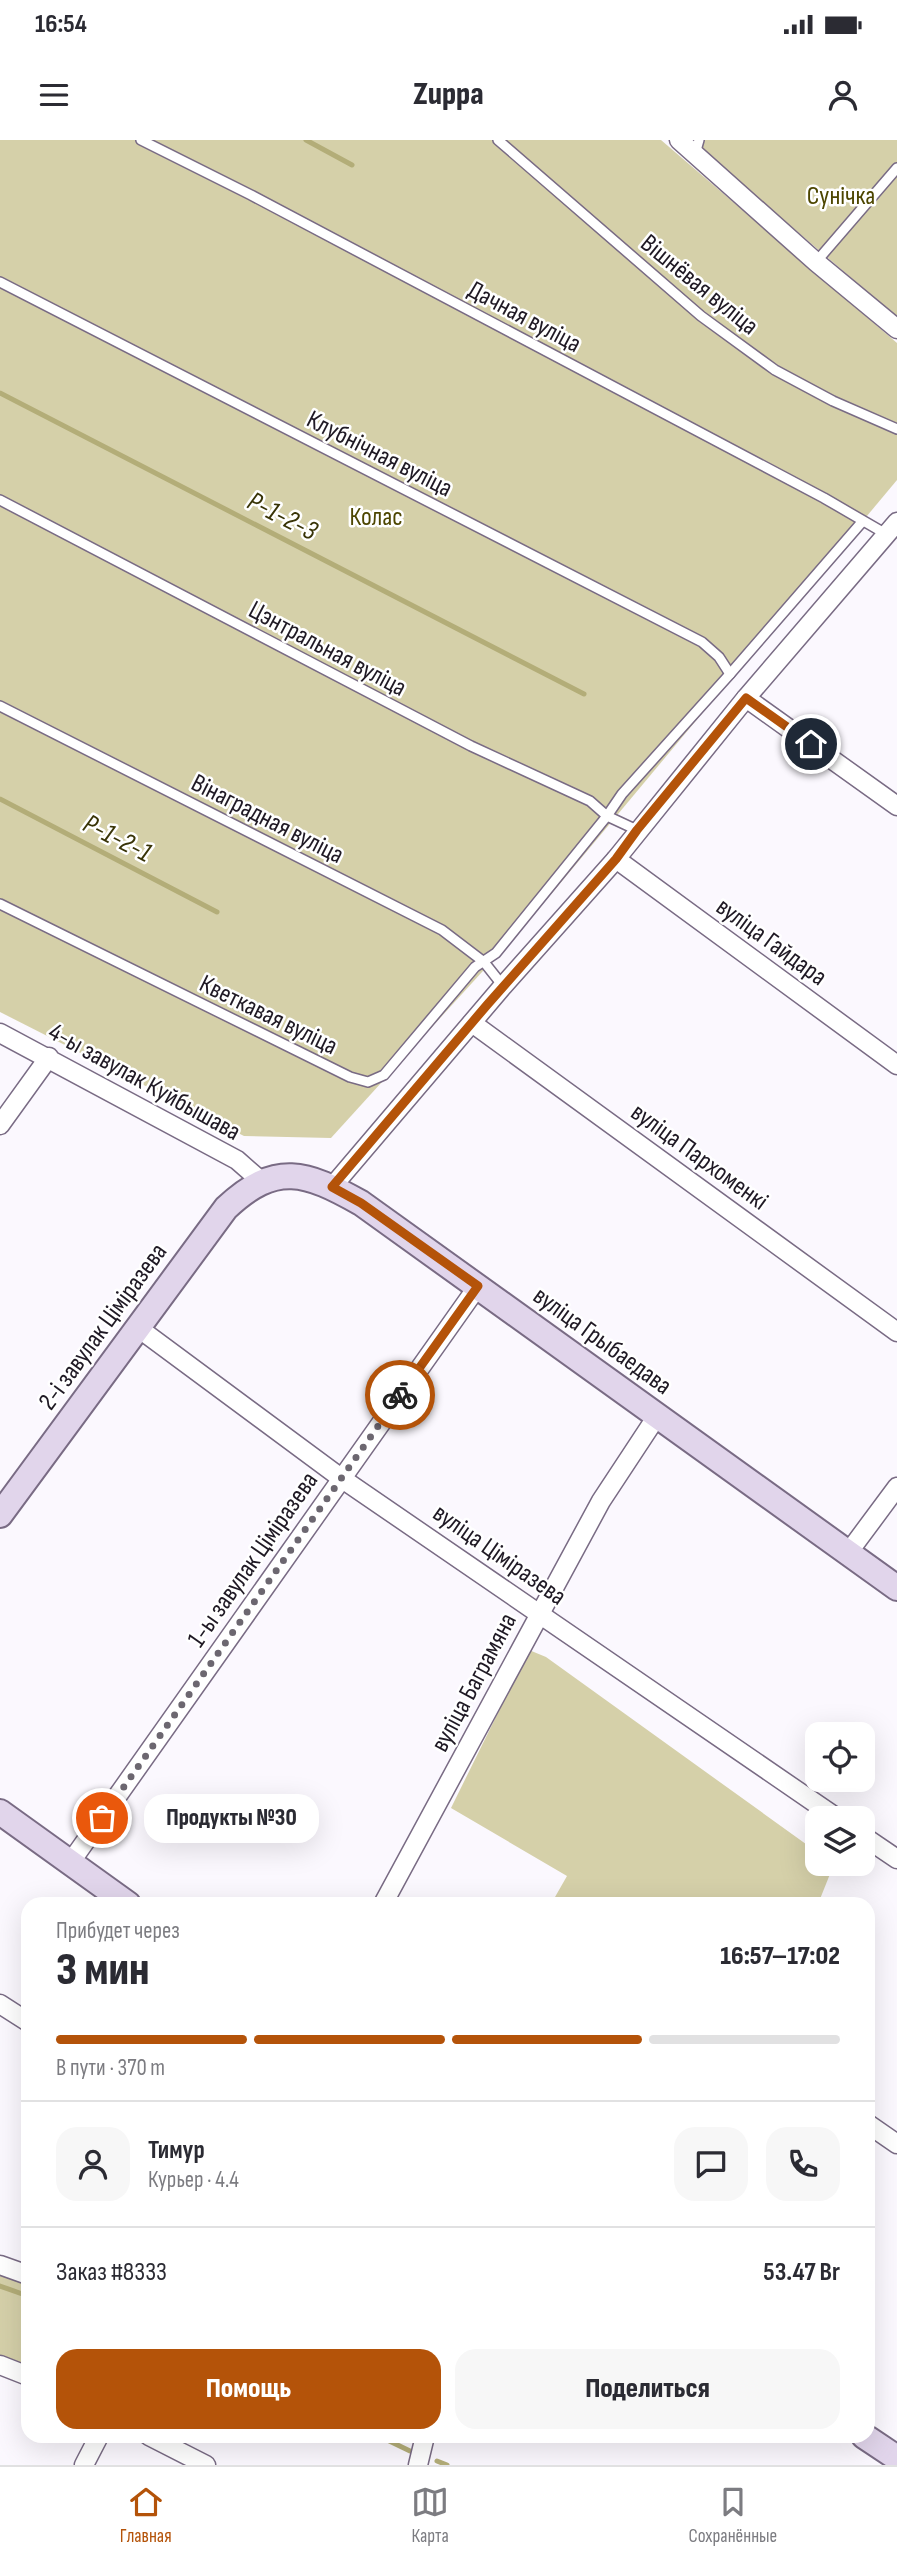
<!DOCTYPE html>
<html lang="ru">
<meta charset="utf-8">
<style>
body{margin:0;font-family:"Sofia Sans Condensed",sans-serif;background:#f7f7f7;color:#2b2b33;height:100vh;display:flex;flex-direction:column;font-size:26px;white-space:nowrap}
*{box-sizing:border-box;margin:0}
p{font-size:23px;color:#7c7c81}
.icon{flex:none;width:38px;height:38px;fill:none;stroke:currentColor;stroke-width:2;stroke-linecap:round;stroke-linejoin:round}
.map{position:relative;flex:1;overflow:hidden}
.panel{position:absolute;left:21px;top:1757px;width:854px;height:546px;display:flex;flex-direction:column;background:#fff;border-radius:21px;box-shadow:0 7px 28px #0002}
.panel>*{flex:none}
.buttons{position:absolute;left:805px;top:1582px;display:grid;gap:14px}
.buttons a{display:grid;place-items:center;width:70px;height:70px;border-radius:14px;background:#fff;box-shadow:0 7px 28px #0002;font-size:35px}
.pin{position:absolute;display:grid;place-items:center;width:60px;height:60px;color:#fff;margin:-30px;border:4px solid #fff;border-radius:50%;box-shadow:0 2px 7px #0007}
.courier{position:absolute;display:grid;place-items:center;width:70px;height:70px;margin:-35px;border:5px solid #b45309;border-radius:50%;background:#fff;color:#222;box-shadow:0 2px 9px #0007}
.bubble{position:absolute;height:49px;border-radius:21px;background:#fff;box-shadow:0 7px 28px #0002;font-size:23px;font-weight:800;line-height:49px;text-align:center}
.headline em{font-style:normal;font-weight:800}
.headline div{display:flex;flex-direction:column-reverse}
.headline{display:flex;align-items:center;justify-content:space-between;height:119px;padding:0 35px}
h1{font-size:46px;font-weight:800;line-height:52px}
.bar{display:grid;grid-template-columns:repeat(4,1fr);gap:10px 7px;align-content:center;height:84px;padding:0 35px}
.bar i{height:9px;border-radius:5px;background:#e1e1e2}
.bar .on{background:#b45309}
.bar p{grid-column:span 4}
.line{display:flex;align-items:center;gap:18px;padding:0 35px;border-top:2px solid #e1e1e2}
.line div{flex:1}
.round{display:grid;place-items:center;flex:none;width:74px;height:74px;border-radius:21px;background:#f7f7f7}
.button{display:flex;gap:14px;margin-top:auto;padding:14px 35px}
.button a{flex:1;height:80px;border-radius:21px;background:#b45309;color:#fff;font-size:28px;font-weight:800;line-height:80px;text-align:center}
.button a+a{background:#f7f7f7;color:#2b2b33}
.status{display:flex;justify-content:space-between;align-items:center;height:49px;padding:0 35px;background:#fff;direction:ltr}
.status svg{height:19px;fill:currentColor}
header{display:flex;justify-content:space-between;align-items:center;height:91px;padding:0 35px;background:#fff;font-size:32px;font-weight:800}
.tab-bar{display:flex;justify-content:space-around;align-items:center;height:98px;border-top:2px solid #e1e1e2;background:#fff;font-size:19px;color:#7c7c81}
.tab-bar a{display:grid;justify-items:center;gap:4px}
.tab-bar .on{color:#b45309}
.map>svg:first-child{display:block}
</style>
<div class="status"><b>16:54</b><svg viewBox="0 0 49 12"><path d="M0 12V9h3v3zM5 12V6h3v6zM10 12V3h3v9zM15 12V0h3v12zM26 1h20v11H26zM47 4h2v5h-2z"/></svg></div>
<header><svg class="icon" aria-label="menu" viewBox="0 0 24 24"><path d="M4 6h16M4 12h16M4 18h16"/></svg>Zuppa<svg class="icon" aria-label="person" viewBox="0 0 24 24"><circle cx="12" cy="8" r="4"/><path d="M4 21q1-7 8-7t8 7"/></svg></header>
<div class="map">
<svg width="897" height="2325" viewBox="0 0 897 2325">
<rect width="100%" height="100%" fill="#fbf8fe"/>
<g fill="#d5d0a9">
<path d="M0 0H661L897 203V340L532 777 331 998 244 996 0 872Z"/>
<path d="M690 0H897V177Z"/>
<path d="M529 1510 546 1517 817 1712V1724H834L818 1764H551L567 1736 451 1668Z"/>
<path d="M0 2131 28 2141V2228L0 2217Z"/>
</g>
<g fill="none" stroke-linecap="round" stroke-linejoin="round">
<g stroke="#b3ad78" stroke-width="5">
<path d="M306 0 352 25"/>
<path d="M0 253 584 554"/>
<path d="M0 659 217 772"/>
<path d="M0 2146 28 2156"/>
<path d="M379 2296 410 2311"/>
<path d="M437 2321 447 2325"/>
</g>
<defs>
<g id="lane">
<path d="M141 0 251 55 824 358 886 394"/>
<path d="M498 0 701 176 775 230 833 261 897 289"/>
<path d="M695 14 699 0"/>
<path d="M816 122 897 28"/>
<path d="M0 142 702 502 719 517 730 534"/>
<path d="M0 360 471 606 590 661 607 676 637 690"/>
<path d="M0 566 442 790 484 822 503 846"/>
<path d="M0 764 350 937 368 942 384 935 475 827 496 813 607 676 622 654 730 534 862 382"/>
</g>
<g id="street">
<path d="M679 0 816 122 897 189"/>
<path d="M746 558 897 666"/>
<path d="M616 719 897 925"/>
<path d="M472 883 897 1192"/>
<path d="M0 893 237 1020 261 1041"/>
<path d="M0 985 49 917"/>
<path d="M332 1047 503 846 616 719 746 558 897 382"/>
<path d="M137 1187 341 1338 837 1678"/>
<path d="M848 1413 897 1347"/>
<path d="M863 1696 897 1719"/>
<path d="M70 1723 478 1146"/>
<path d="M383 1764 601 1361 657 1276"/>
<path d="M0 1864 28 1882"/>
<path d="M868 1984 897 2004"/>
<path d="M0 2125 28 2135"/>
<path d="M0 2225 28 2236"/>
<path d="M149 2296 206 2325"/>
<path d="M84 2325 99 2296"/>
<path d="M418 2325 425 2296"/>
</g>
<g id="secondary">
<path d="M0 1375 226 1068C276 1021 306 1032 361 1063L897 1448"/>
<path d="M0 1672 128 1764"/>
<path d="M864 2296 897 2318"/>
</g>
</defs>
<use href="#lane" stroke="#796b84" stroke-width="12"/>
<use href="#street" stroke="#796b84" stroke-width="21"/>
<use href="#secondary" stroke="#796b84" stroke-width="28"/>
<use href="#lane" stroke="#fff" stroke-width="9"/>
<use href="#street" stroke="#fff" stroke-width="18"/>
<use href="#secondary" stroke="#e1d5eb" stroke-width="24"/>
</g>
<g fill="none" stroke-linecap="round" stroke-linejoin="round">
<path stroke="#6c6770" stroke-width="7" stroke-dasharray="0 12.6" d="M102 1678 400 1255"/>
<path stroke="#b45309" stroke-width="9" d="M400 1255 478 1146 361 1063 332 1047 487 865 616 719 637 690 746 558 811 604"/>
</g>
<g text-anchor="middle" stroke-width="5" stroke-linejoin="round" paint-order="stroke">
<g font-size="26" fill="#4d4600" stroke="#fff">
<text x="841" y="64">Сунічка</text>
<text x="376" y="385">Колас</text>
</g>
<g font-size="26" fill="#1f1924" stroke="#fff">
<text transform="translate(700 144) rotate(39)" y="9">Вішнёвая вуліца</text>
<text transform="translate(525 176) rotate(28)" y="9">Дачная вуліца</text>
<text transform="translate(380 313) rotate(27)" y="9">Клубнічная вуліца</text>
<text transform="translate(328 508) rotate(28)" y="9">Цэнтральная вуліца</text>
<text transform="translate(268 678) rotate(27)" y="9">Вінаградная вуліца</text>
<text transform="translate(772 801) rotate(36)" y="9">вуліца Гайдара</text>
<text transform="translate(269 874) rotate(26)" y="9">Кветкавая вуліца</text>
<text transform="translate(145 941) rotate(29)" y="9">4-ы завулак Куйбышава</text>
<text transform="translate(700 1016) rotate(36)" y="9">вуліца Пархоменкі</text>
<text transform="translate(102 1186) rotate(-54)" y="9">2-і завулак Ціміразева</text>
<text transform="translate(603 1200) rotate(36)" y="9">вуліца Грыбаедава</text>
<text transform="translate(500 1414) rotate(35)" y="9">вуліца Ціміразева</text>
<text transform="translate(252 1419) rotate(-55)" y="9">1-ы завулак Ціміразева</text>
<text transform="translate(473 1542) rotate(-62)" y="9">вуліца Баграмяна</text>
</g>
<g font-size="28" font-style="italic" fill="#383306" stroke="#fff">
<text transform="translate(283 375) rotate(27)" y="10">P-1-2-3</text>
<text transform="translate(118 697) rotate(27)" y="10">P-1-2-1</text>
</g>
</g>
</svg>
<div class="buttons">
<a><svg class="icon" aria-label="locate" viewBox="0 0 24 24"><circle cx="12" cy="12" r="6"/><path d="M12 2v4M12 18v4M2 12h4M18 12h4"/></svg></a>
<a><svg class="icon" aria-label="layers" viewBox="0 0 24 24"><path d="M12 4l9 5-9 5-9-5zM3 14l9 5 9-5"/></svg></a>
</div>
<div class="pin" style="left:102px;top:1678px;background:#ea580c"><svg class="icon" aria-label="bag" viewBox="0 0 24 24"><path d="M5 8h14l-1 12H6zM9 8a3 3 0 0 1 6 0"/></svg></div>
<div class="pin" style="left:811px;top:604px;background:#1f2937"><svg class="icon" aria-label="home" viewBox="0 0 24 24"><path d="M3 11l9-7 9 7M6 9v11h12V9"/></svg></div>
<div class="courier" style="left:400px;top:1255px"><svg class="icon" aria-label="bike" viewBox="0 0 24 24"><circle cx="6" cy="16" r="4"/><circle cx="18" cy="16" r="4"/><path d="M6 16l4-8h5l3 8M10 8l3 8H6M13 5h3"/></svg></div>
<div class="bubble" style="left:144px;top:1654px;width:175px">Продукты №30</div>
<section class="panel">
<div class="headline"><div><h1>3 мин</h1><p>Прибудет через</p></div><em>16:57–17:02</em></div>
<div class="bar"><i class="on"></i><i class="on"></i><i class="on"></i><i></i><p>В пути · 370 m</p></div>
<div class="line" style="height:126px"><a class="round"><svg class="icon" aria-label="person" viewBox="0 0 24 24"><circle cx="12" cy="8" r="4"/><path d="M4 21q1-7 8-7t8 7"/></svg></a><div><b>Тимур</b><p>Курьер · 4.4</p></div><a class="round"><svg class="icon" aria-label="chat" viewBox="0 0 24 24"><path d="M4 5h16v11H9l-5 4z"/></svg></a><a class="round"><svg class="icon" aria-label="phone" viewBox="0 0 24 24"><path d="M5 4h4l2 5-3 2q2 4 5 5l2-3 5 2v4C11 20 4 13 5 4z"/></svg></a></div>
<div class="line" style="height:91px"><div>Заказ #8333</div><b>53.47 Br</b></div>
<div class="button"><a>Помощь</a><a>Поделиться</a></div>
</section>
</div>
<nav class="tab-bar">
<a class="on"><svg class="icon" aria-label="home" viewBox="0 0 24 24"><path d="M3 11l9-7 9 7M6 9v11h12V9"/></svg>Главная</a>
<a><svg class="icon" aria-label="map" viewBox="0 0 24 24"><path d="M3 6l6-2 6 2 6-2v14l-6 2-6-2-6 2zM9 4v14M15 6v14"/></svg>Карта</a>
<a><svg class="icon" aria-label="saved" viewBox="0 0 24 24"><path d="M7 4h10v16l-5-4-5 4z"/></svg>Сохранённые</a>
</nav>
